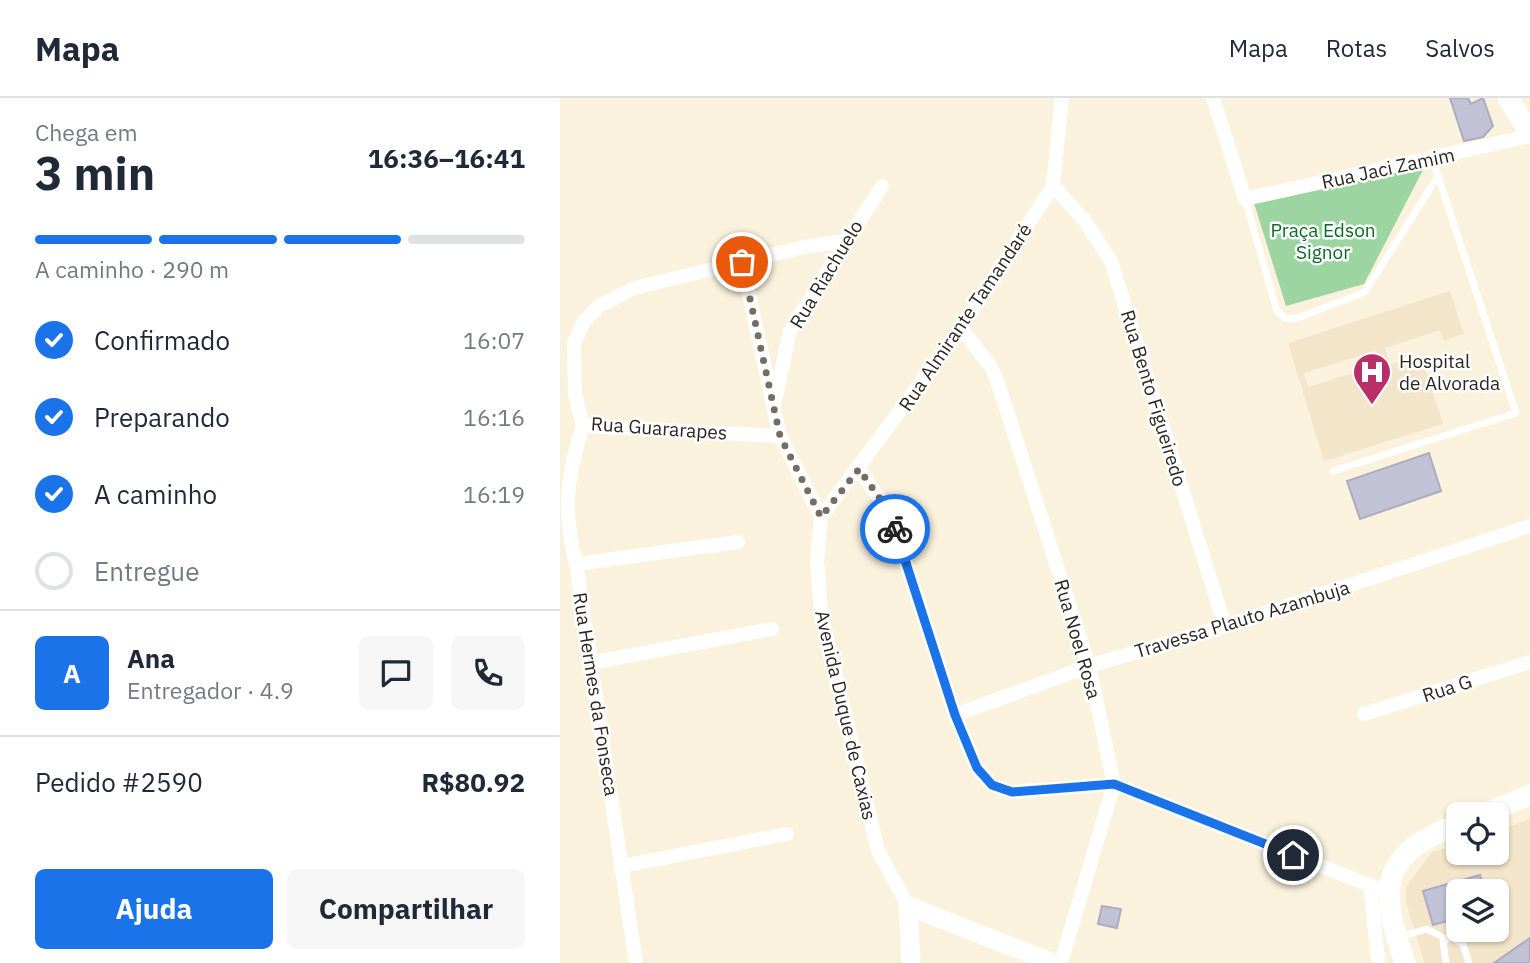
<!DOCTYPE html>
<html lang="pt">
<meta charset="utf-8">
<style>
body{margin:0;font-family:"IBM Plex Sans",sans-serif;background:#f6f6f7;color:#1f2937;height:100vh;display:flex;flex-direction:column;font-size:26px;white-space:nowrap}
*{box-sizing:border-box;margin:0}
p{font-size:23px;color:#747a83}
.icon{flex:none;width:38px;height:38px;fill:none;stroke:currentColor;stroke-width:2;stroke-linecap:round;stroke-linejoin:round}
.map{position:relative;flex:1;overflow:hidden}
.side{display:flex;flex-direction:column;background:#fff;width:560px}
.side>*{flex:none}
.buttons{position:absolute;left:886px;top:704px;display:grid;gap:14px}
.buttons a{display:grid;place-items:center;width:63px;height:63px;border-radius:10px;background:#fff;box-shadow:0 2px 5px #0004;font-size:35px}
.pin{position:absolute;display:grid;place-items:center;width:60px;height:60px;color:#fff;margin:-30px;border:4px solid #fff;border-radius:50%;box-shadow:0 2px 7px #0007}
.courier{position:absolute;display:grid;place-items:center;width:70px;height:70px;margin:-35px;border:5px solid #1a73e8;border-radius:50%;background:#fff;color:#222;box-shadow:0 2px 9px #0007}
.headline em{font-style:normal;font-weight:700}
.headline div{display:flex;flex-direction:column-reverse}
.headline{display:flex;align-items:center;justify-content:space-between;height:119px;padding:0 35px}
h1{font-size:46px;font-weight:700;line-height:52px}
.bar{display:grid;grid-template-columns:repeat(4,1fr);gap:10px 7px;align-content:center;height:84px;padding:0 35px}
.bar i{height:9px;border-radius:5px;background:#e0e1e3}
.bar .current{background:#1a73e8}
.bar p{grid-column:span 4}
.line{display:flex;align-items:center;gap:18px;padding:0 35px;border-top:2px solid #e0e1e3}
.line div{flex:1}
.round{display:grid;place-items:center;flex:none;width:74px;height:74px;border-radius:10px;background:#f6f6f7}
ol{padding:0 35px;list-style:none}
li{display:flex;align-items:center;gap:21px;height:77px}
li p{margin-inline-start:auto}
li .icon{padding:7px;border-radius:50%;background:#1a73e8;color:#fff;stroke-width:4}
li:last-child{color:#747a83}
li i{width:38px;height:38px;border:4px solid #e0e1e3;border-radius:50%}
.primary-button{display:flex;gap:14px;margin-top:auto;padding:14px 35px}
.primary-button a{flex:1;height:80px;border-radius:10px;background:#1a73e8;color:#fff;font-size:28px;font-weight:700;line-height:80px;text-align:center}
.primary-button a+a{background:#f6f6f7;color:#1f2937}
header{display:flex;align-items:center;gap:42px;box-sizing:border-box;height:98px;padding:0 35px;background:#fff;border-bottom:2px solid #e0e1e3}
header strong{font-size:33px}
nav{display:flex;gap:38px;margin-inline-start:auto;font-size:24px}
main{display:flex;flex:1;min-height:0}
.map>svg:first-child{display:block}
</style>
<header>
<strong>Mapa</strong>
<nav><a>Mapa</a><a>Rotas</a><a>Salvos</a></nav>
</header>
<main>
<section class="side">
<div class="headline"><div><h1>3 min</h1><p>Chega em</p></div><em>16:36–16:41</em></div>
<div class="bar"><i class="current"></i><i class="current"></i><i class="current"></i><i></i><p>A caminho · 290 m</p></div>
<ol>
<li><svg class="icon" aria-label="check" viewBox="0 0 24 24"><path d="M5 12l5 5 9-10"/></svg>Confirmado<p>16:07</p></li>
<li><svg class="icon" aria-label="check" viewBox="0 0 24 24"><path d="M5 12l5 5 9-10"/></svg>Preparando<p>16:16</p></li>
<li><svg class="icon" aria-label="check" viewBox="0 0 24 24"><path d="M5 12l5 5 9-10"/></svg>A caminho<p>16:19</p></li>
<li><i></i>Entregue</li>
</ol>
<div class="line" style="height:126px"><b class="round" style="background:#1a73e8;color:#fff">A</b><div><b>Ana</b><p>Entregador · 4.9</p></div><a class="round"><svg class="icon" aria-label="chat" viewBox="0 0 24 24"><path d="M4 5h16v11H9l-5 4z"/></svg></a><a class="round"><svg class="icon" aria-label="phone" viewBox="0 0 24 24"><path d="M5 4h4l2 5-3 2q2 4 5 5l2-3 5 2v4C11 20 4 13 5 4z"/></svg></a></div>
<div class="line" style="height:91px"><div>Pedido #2590</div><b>R$80.92</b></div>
<div class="primary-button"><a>Ajuda</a><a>Compartilhar</a></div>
</section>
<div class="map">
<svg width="970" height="865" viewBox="0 0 970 865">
<rect width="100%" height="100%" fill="#fbf2de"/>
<g fill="#f2e5ca" fill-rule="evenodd">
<path d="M890 193 904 236 884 243 880 232 825 250 830 267 861 258 883 326 764 363 728 245ZM815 253 819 267 748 289 744 275Z"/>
<path d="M970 721V865H864L846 804V789L872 754 898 746V754H936V733ZM898 793H936V831H898Z"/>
</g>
<path fill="#9cd4a2" d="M865 68 804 186 726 208 694 105Z"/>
<g fill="#c2c2d6" stroke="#acacbf" stroke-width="2">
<path d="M890 0H908L911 6 923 0 933 28 923 39 904 43Z"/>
<path d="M869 355 881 393 800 421 787 383Z"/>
<path d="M920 777 925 793H898V820L873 827 863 793Z"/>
<path d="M542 808 561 811 557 830 538 826Z"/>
<path d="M970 840V865H934Z"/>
</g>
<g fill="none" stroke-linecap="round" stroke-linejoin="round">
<g stroke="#fff" stroke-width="7">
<path d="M685 101 717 213 725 220 735 221 805 194 878 78"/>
<path d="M773 373 956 315 872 60"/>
<path d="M838 839 867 831 886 841"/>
<path d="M886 865 883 844 890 839 903 846 909 865"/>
</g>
<g stroke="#fff" stroke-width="14">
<path d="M653 0 685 101 970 38"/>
<path d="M493 88 525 123 551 163 665 528"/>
<path d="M182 165 220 338 261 419 257 462 261 515 318 753 348 808"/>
<path d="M401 230 431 269 438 285 529 568 554 686 501 865"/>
<path d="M215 303 230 232 322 88"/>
<path d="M23 328C6 380 3 414 16 466L76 865"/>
<path d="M220 338 23 328 15 296 14 245 24 223 39 208 74 190 244 149 284 143"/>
<path d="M299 371 330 415 395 617 417 670 432 687 452 694 554 686 829 795"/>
<path d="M261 419 401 230 493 88 502 0"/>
<path d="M16 466 178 444"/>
<path d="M30 565 212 531"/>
<path d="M804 616 970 564"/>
<path d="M395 617 529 568 665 528 970 428"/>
<path d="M62 768 227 736"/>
<path d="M810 788 818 861"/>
</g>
<path stroke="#fff" stroke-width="19" d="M351 865 348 808 494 865"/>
<g stroke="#fff" stroke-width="21">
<path d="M948 0 970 36"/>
<path d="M924 716 970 697"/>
<path d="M845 865C819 789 818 758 898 726"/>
</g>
</g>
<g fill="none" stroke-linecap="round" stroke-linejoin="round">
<path stroke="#746e62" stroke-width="7" stroke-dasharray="0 12.6" d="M182 164 220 338 261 419 299 371 330 415 335 431"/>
<path stroke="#1a73e8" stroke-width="9" d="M335 431 395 617 417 670 432 687 452 694 554 686 733 757"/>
</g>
<defs>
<symbol id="hospital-pin" viewBox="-11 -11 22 30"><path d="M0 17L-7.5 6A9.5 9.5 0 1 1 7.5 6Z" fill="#ba2f67" stroke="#fff"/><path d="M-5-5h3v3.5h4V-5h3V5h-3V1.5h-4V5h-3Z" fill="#fff"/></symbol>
</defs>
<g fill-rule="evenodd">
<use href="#hospital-pin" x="790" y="252" width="44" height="60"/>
</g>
<g text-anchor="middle" stroke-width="5" stroke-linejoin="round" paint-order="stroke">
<g font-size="19" fill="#2b2720" stroke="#fff">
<text transform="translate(828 70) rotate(-12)" y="7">Rua Jaci Zamim</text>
<text transform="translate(266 176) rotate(-59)" y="7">Rua Riachuelo</text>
<text transform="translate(405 219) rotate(-56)" y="7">Rua Almirante Tamandaré</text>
<text transform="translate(594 300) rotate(73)" y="7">Rua Bento Figueiredo</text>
<text transform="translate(99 330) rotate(4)" y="7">Rua Guararapes</text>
<text transform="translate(682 521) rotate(-17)" y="7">Travessa Plauto Azambuja</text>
<text transform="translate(518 541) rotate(74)" y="7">Rua Noel Rosa</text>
<text transform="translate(887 590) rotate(-18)" y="7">Rua G</text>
<text transform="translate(36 596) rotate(81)" y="7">Rua Hermes da Fonseca</text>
<text transform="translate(286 617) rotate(77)" y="7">Avenida Duque de Caxias</text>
</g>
<g font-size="19" fill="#0b6826" stroke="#fff">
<text x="763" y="139">Praça Edson<tspan x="763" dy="22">Signor</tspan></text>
</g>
<g font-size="19" fill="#2b2720" stroke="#fff" text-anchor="start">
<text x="839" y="270">Hospital<tspan x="839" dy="22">de Alvorada</tspan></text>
</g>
</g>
</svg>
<div class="buttons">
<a><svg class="icon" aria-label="locate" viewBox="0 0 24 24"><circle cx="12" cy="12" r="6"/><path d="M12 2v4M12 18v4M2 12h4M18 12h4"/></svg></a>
<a><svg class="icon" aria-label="layers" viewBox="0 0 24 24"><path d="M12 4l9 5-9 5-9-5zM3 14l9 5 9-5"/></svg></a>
</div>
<div class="pin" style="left:182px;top:164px;background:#ea580c"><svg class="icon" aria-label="bag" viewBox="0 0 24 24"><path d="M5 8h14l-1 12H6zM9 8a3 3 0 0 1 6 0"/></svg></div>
<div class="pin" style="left:733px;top:757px;background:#1f2937"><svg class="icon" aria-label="home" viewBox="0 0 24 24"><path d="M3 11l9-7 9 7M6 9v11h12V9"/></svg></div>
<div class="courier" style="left:335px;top:431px"><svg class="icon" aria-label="bike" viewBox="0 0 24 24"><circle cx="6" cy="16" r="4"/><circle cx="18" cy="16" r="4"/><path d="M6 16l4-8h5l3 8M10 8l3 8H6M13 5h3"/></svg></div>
</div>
</main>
